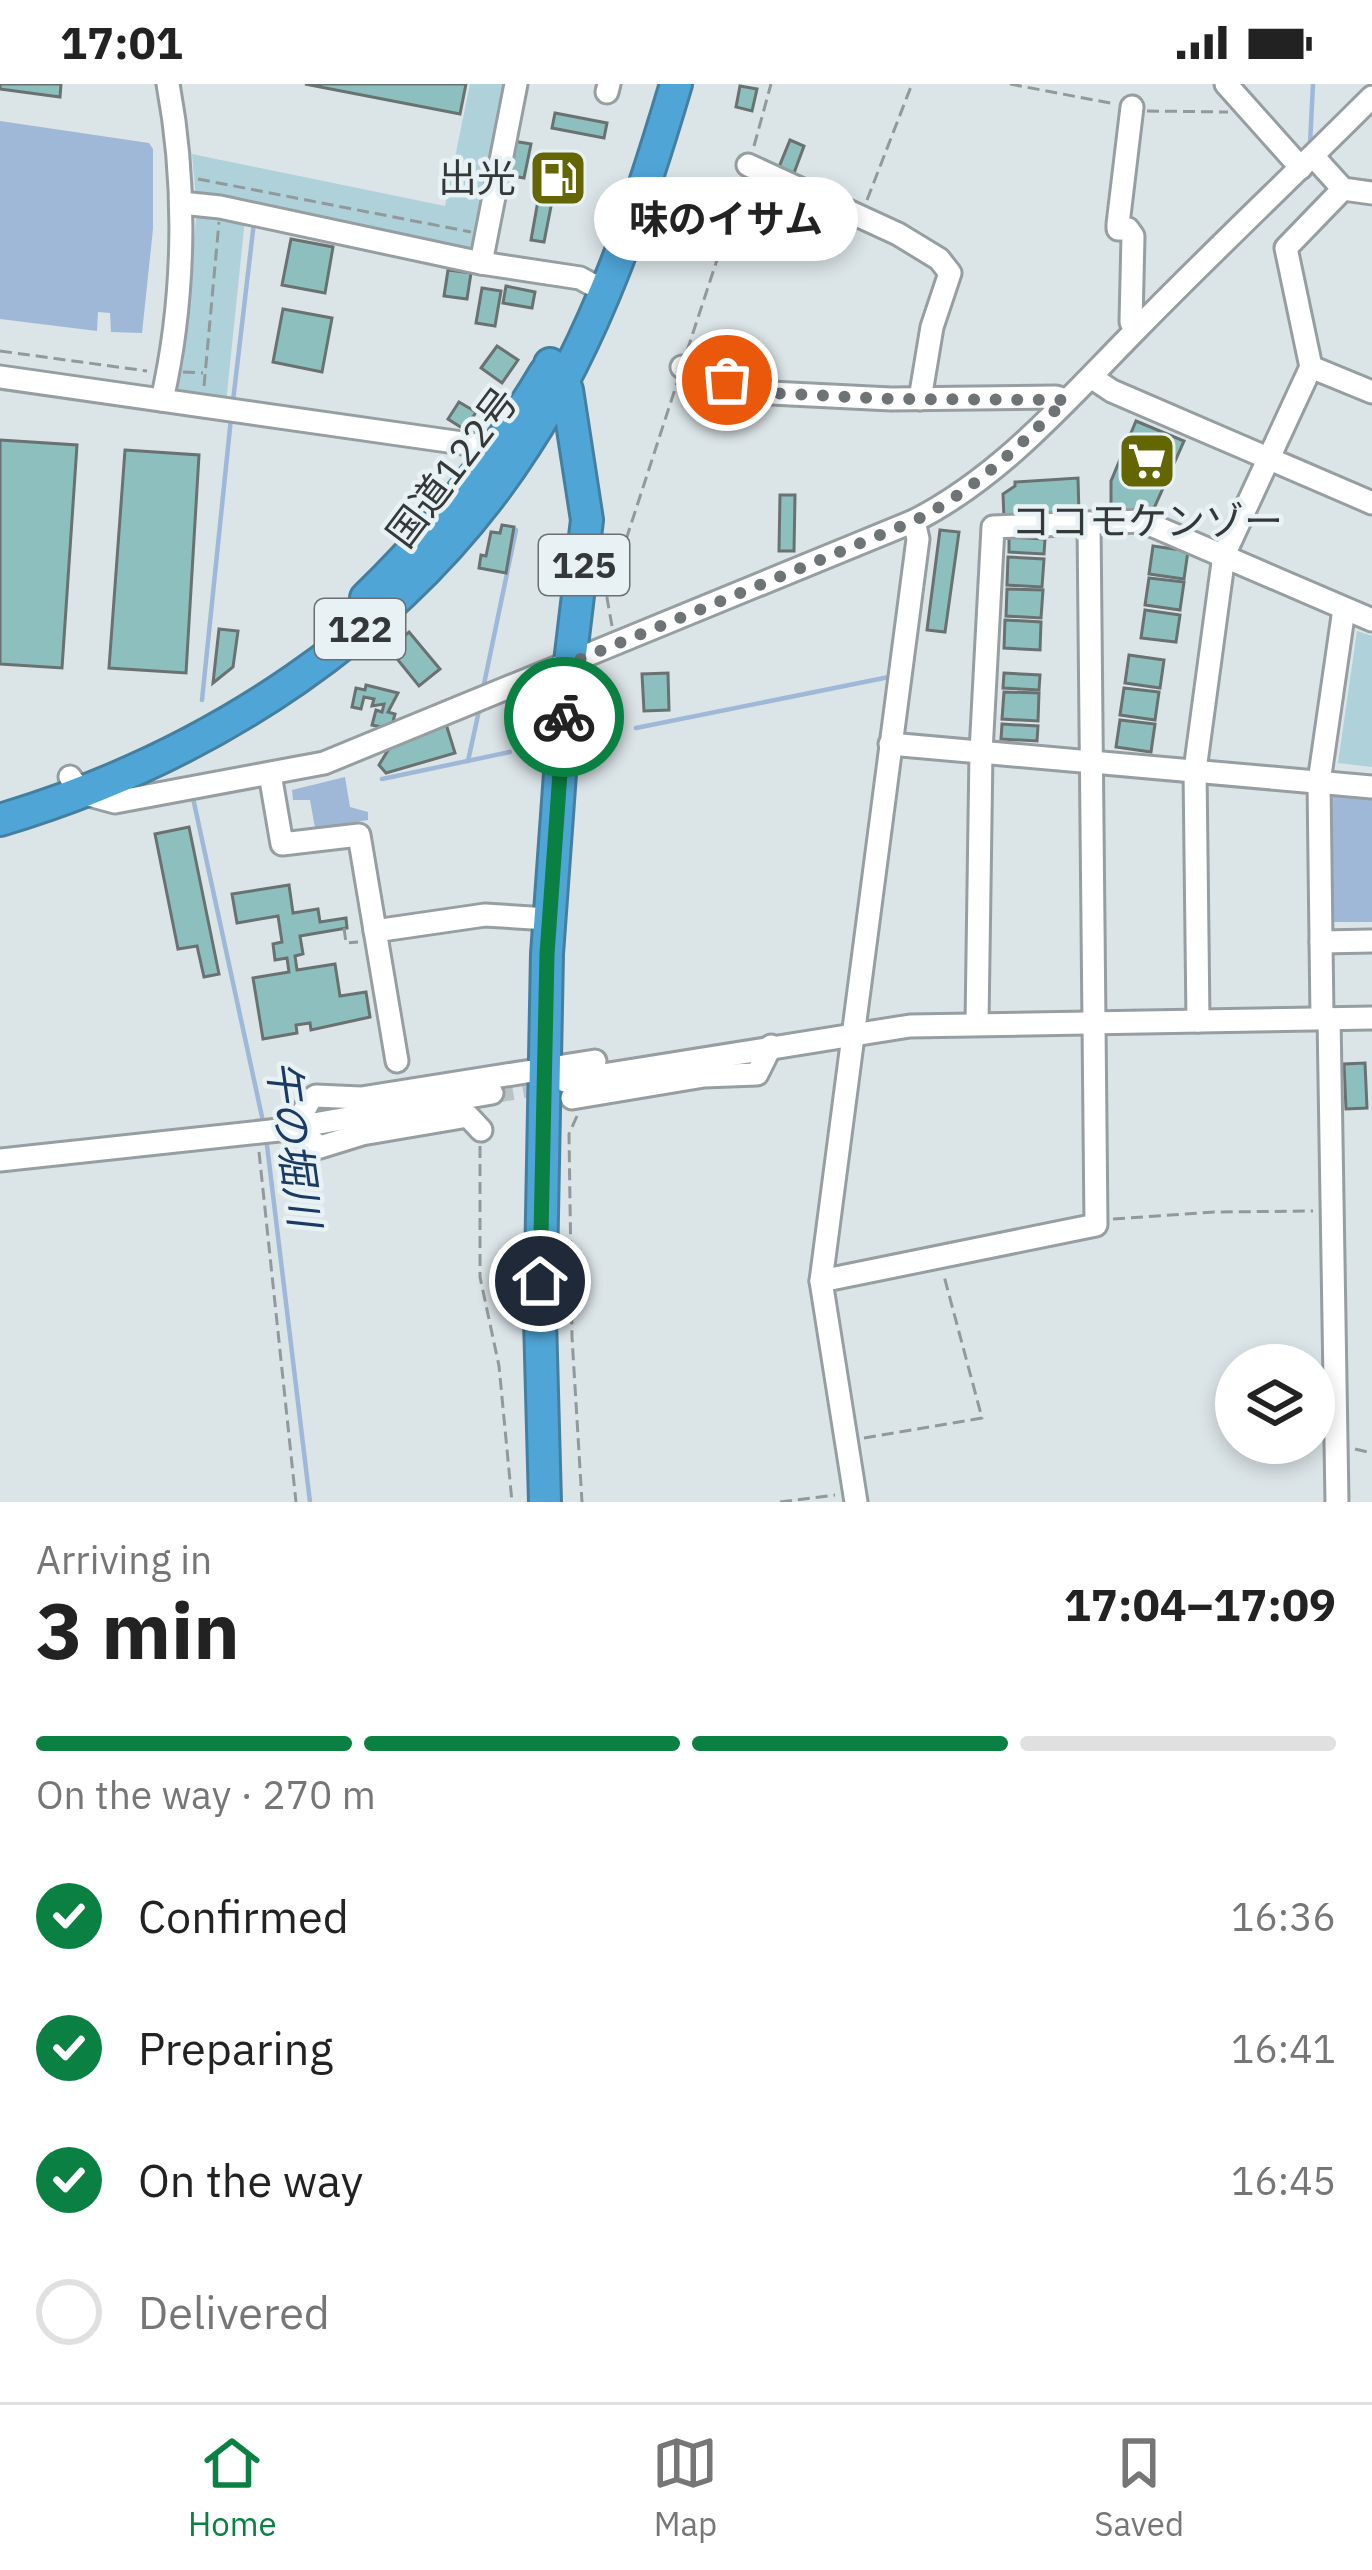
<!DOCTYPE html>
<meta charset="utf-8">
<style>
body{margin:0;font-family:"IBM Plex Sans","Noto Sans JP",sans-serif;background:#f6f6f6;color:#222;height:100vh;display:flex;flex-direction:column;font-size:45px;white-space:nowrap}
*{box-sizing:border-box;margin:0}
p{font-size:39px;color:#767676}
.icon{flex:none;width:66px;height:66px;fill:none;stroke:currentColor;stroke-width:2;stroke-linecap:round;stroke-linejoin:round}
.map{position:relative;height:1418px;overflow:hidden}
.panel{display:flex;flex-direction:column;background:#fff;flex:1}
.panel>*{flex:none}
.buttons{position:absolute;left:1215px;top:1260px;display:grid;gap:24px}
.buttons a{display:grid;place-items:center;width:120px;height:120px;border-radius:50%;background:#fff;box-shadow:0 6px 18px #0003;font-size:60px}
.pin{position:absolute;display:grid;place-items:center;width:102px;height:102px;color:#fff;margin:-51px;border:6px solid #fff;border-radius:50%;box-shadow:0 3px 12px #0007}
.courier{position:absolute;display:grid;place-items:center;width:120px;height:120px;margin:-60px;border:9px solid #0b8043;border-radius:50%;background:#fff;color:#222;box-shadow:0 3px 15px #0007}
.bubble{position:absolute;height:84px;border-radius:42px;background:#fff;box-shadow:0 6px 18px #0003;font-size:39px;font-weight:700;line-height:84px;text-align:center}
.overview em{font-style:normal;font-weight:700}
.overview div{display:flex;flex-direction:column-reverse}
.overview{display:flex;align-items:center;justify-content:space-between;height:204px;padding:0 36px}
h1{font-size:78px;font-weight:700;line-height:90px}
.bar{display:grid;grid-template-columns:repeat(4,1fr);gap:18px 12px;align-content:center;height:144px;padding:0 36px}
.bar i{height:15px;border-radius:9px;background:#e0e0e0}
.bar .current{background:#0b8043}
.bar p{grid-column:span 4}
ol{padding:0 36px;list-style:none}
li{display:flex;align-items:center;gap:36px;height:132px}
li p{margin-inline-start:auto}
li .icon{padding:12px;border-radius:50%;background:#0b8043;color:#fff;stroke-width:4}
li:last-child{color:#767676}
li i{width:66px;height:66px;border:6px solid #e0e0e0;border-radius:50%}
.status{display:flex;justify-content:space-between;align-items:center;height:84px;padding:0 60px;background:#fff;direction:ltr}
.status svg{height:33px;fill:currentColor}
.tabs{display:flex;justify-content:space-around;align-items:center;height:168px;border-top:3px solid #e0e0e0;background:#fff;font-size:33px;color:#767676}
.tabs a{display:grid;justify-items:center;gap:6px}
.tabs .current{color:#0b8043}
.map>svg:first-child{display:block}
</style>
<div class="status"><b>17:01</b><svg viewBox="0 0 49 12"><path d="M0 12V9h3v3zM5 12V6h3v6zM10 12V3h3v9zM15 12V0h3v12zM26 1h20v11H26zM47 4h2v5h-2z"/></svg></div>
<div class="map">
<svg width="1372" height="1418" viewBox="0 0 1372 1418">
<rect width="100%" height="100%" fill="#dbe4e7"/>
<g fill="#aed1da">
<path d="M470 0H511L479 170 246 125 226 319 183 311 178 304 197 127 192 70 445 122Z"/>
<path d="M1357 547 1372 552V683L1338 679Z"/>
</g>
<g fill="#a0b8d8">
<path d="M0 37 149 59 153 65V145L142 249 111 248 110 229 98 228 97 247 0 235Z"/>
<path d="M345 693 350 723 368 728V736L315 744 310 716H293L292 706Z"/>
<path d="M1332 707 1372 711V838H1333Z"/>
</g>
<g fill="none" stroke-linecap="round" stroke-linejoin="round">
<g stroke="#a0b8d8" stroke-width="4.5">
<path d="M1310 60 1313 0"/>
<path d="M233 317 254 138"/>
<path d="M483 605 516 446"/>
<path d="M202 616 231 334"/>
<path d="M636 644 889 593"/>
<path d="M582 655 588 654"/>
<path d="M468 677 480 622"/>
<path d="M382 695 510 668"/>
<path d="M193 714 264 1042"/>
<path d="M266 1053 310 1418"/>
</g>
</g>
<g fill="#8dbfbe" stroke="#697271" stroke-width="3">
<path d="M0 0H61L60 13 0 5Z"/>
<path d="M305 0H466L460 30Z"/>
<path d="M740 2 757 5 752 27 736 23Z"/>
<path d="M555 29 607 39 604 54 552 44Z"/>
<path d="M790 56 804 62 794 89 779 83Z"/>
<path d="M513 57 531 60 524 94 507 91Z"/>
<path d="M542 94 556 97 544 158 531 156Z"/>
<path d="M698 136 718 142 711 167 697 163 699 153 694 152Z"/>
<path d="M291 155 333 163 325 209 282 201Z"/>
<path d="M448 186 471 189 467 215 444 212Z"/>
<path d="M506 202 535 208 532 224 503 219Z"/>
<path d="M482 204 501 207 495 242 476 239Z"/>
<path d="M283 225 332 234 322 288 273 278Z"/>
<path d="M497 262 518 276 502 299 481 284Z"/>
<path d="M718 304 751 311 745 330 715 319Z"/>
<path d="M459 318 476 328 465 346 448 335Z"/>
<path d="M1136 337 1184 357 1151 431 1141 426 1111 427V397Z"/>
<path d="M0 356 77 361 62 584 0 580Z"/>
<path d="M125 366 199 371 186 589 109 584Z"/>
<path d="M1078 394 1079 430 1004 435 1003 410 1015 402V398Z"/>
<path d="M780 411H795L794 467H779Z"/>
<path d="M502 441 514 443 506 489 479 484 481 471 486 472 491 448 500 449Z"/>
<path d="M940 446 959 448 945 548 927 546Z"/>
<path d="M1009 453 1045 455 1044 470 1009 468Z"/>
<path d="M1153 462 1188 467 1184 495 1149 490Z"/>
<path d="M1008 473 1044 475 1042 503 1007 501Z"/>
<path d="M1149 494 1184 498 1180 526 1145 521Z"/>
<path d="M1007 505 1043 506 1041 534 1006 532Z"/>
<path d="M1145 526 1180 531 1176 558 1141 554Z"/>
<path d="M1005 536 1041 538 1040 566 1004 564Z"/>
<path d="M219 545 238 547 233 583 213 599Z"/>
<path d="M409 548 440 585 419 602 389 565Z"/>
<path d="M1129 571 1164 576 1160 604 1125 599Z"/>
<path d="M668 589 669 626 644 627 642 590Z"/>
<path d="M1004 589 1040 591 1039 606 1003 604Z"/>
<path d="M366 601 398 609 388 628 395 630 391 645 372 641 376 626 382 628 384 620 372 622 374 615 364 613 361 625 352 623 356 604 365 606Z"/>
<path d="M1124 604 1159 608 1155 636 1120 631Z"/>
<path d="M1004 608 1039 609 1038 637 1002 635Z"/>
<path d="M1120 636 1155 640 1151 668 1116 663Z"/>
<path d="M446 640 455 669 386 689 379 681 390 663Z"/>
<path d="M1002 640 1038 642 1037 657 1001 655Z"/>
<path d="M189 743 219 890 204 893 197 862 178 865 155 750Z"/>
<path d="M289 801 293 829 318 825 320 838 346 834 347 844 300 852 303 870 295 872 297 886 335 880 340 912 366 908 370 933 311 946 310 939 296 941 297 949 263 955 253 894 289 888 287 874 275 876 273 860 282 858 278 832 237 839 232 810Z"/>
<path d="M1365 979 1367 1024 1346 1025 1344 980Z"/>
</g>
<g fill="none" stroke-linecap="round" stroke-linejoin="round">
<path stroke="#bac2c4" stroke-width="21" stroke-dasharray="21 10" stroke-linecap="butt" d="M492 1009 556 998"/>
<defs>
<g id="minor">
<path d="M1226 0 1301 84"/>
<path d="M607 8 609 0"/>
<path d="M1132 23 1118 140V145H1128L1133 152 1131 238 1135 246"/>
<path d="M1313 72 1343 105 1372 109"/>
<path d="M748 81 898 150 939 175 950 189 932 243 920 315"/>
<path d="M181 119 220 123 481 179 580 194 591 200"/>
<path d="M481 179 516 0"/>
<path d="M682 283 771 309 891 315 1056 313 1066 316"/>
<path d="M1311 283 1286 164 1343 105"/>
<path d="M0 293 497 364"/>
<path d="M1091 293 1112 307 1372 419"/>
<path d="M162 316C185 215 187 101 168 0"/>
<path d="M890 660 1372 703"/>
<path d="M270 690 282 760 359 751 397 977"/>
<path d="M70 693 82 709 115 718 324 679 914 437C1001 393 1067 316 1136 246 1213 167 1294 91 1372 13"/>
<path d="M375 847 485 831 548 835"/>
<path d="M1321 858 1372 857"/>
<path d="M1322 934 1319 698 1344 525"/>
<path d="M1329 934 1337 1418"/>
<path d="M1198 937 1195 686 1224 471 1311 283 1372 308"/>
<path d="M977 939 981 668 993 443 1142 437 1372 536"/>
<path d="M565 997 910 942 1372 934"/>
<path d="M572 1014 704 992 757 990 771 962"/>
<path d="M481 1046 468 1032 362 1050 320 1063 303 1050 301 1032 310 1016 316 1012 361 1014 595 977"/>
<path d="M0 1076 279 1046 492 1009"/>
<path d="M821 1197 1096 1141 1089 439"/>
<path d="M856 1418 821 1197 918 455 914 437"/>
</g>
<g id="highway">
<path d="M366 514C436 446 495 373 545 289"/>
<path d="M0 736C208 674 406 547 525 362 597 252 639 125 676 0"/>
<path d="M545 1418 540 1235 547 870 565 620 587 436 567 306 560 289 550 280"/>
</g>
</defs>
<use href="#minor" stroke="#969ea1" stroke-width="27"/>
<use href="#highway" stroke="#457f9f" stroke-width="36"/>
<g stroke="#92999b" stroke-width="3" stroke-dasharray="12 6" stroke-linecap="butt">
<path d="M1010 0 1115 20"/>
<path d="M1147 27 1228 28"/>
<path d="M754 62 771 0"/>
<path d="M198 95 471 148"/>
<path d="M867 116 912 0"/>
<path d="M0 267 147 287"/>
<path d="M687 267 742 100"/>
<path d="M183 288 203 289"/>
<path d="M204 302 219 138"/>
<path d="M612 542 607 514 677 299"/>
<path d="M344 844 346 859 358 858"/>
<path d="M577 1032 569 1050 572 1253 582 1418"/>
<path d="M480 1062V1193L499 1282 512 1418"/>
<path d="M259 1068 296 1418"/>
<path d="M1113 1135 1214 1128 1313 1127"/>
<path d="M864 1354 982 1334 944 1192"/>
<path d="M1355 1365 1372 1369"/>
<path d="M780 1418 835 1411"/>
</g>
<use href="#minor" stroke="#fff" stroke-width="21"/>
<use href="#highway" stroke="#4ea5d6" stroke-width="30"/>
</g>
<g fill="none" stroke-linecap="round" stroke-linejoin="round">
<path stroke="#6e7476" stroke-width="12" stroke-dasharray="0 21.6" d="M564 633 571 579 914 437C974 407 1018 363 1066 316L892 315 771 309 727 296"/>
<path stroke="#0b8043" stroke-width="15" d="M540 1197 547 870 564 633"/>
</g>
<defs>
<symbol id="fuel-square" viewBox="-11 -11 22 22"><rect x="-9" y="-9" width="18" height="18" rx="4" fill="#636602" stroke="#e8f1f4"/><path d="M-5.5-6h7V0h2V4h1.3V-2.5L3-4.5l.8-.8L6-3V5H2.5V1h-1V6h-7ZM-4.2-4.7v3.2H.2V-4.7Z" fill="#fff"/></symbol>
<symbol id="supermarket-square" viewBox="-11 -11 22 22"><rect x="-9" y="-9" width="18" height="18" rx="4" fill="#636602" stroke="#e8f1f4"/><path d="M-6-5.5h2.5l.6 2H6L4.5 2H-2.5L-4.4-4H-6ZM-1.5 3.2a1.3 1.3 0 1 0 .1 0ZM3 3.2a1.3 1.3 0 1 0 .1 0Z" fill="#fff"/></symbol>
</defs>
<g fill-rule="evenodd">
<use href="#fuel-square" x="525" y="61" width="66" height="66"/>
<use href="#supermarket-square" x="1114" y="344" width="66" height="66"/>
</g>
<g text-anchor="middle" stroke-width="9" stroke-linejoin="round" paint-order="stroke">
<g fill="#e8f1f4" stroke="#6a7071" stroke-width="3">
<rect x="539" y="451" width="90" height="60" rx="9"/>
<rect x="315" y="515" width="90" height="60" rx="9"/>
</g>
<g font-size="36" font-weight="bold" fill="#343839">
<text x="584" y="494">125</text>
<text x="360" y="558">122</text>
</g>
<g font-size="39" fill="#343839" stroke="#e8f1f4" text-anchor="end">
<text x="516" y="108">出光</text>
<text x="1147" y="451" text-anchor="middle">ココモケンゾー</text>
</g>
<g font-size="39" fill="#343839" stroke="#e8f1f4">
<text transform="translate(452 383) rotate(-53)" y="14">国道122号</text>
</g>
<g font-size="42" font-style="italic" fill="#1a3963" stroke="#e8f1f4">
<text transform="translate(294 1059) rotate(82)" y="15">午の堀川</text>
</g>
</g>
</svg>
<div class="buttons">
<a><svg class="icon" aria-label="layers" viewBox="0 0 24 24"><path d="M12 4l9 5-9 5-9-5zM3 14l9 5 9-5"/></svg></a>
</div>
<div class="pin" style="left:727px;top:296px;background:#ea580c"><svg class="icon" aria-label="bag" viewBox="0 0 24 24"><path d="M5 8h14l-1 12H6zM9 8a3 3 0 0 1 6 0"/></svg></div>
<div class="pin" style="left:540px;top:1197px;background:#1f2937"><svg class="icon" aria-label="home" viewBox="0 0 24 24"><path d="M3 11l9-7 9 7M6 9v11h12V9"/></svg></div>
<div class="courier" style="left:564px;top:633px"><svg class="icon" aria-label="bike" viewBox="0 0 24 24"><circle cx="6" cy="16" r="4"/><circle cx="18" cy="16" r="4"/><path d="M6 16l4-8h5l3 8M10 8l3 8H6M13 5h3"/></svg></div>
<div class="bubble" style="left:594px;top:93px;width:264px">味のイサム</div>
</div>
<section class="panel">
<div class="overview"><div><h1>3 min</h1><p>Arriving in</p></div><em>17:04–17:09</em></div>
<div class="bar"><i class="current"></i><i class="current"></i><i class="current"></i><i></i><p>On the way · 270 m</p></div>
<ol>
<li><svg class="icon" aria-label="check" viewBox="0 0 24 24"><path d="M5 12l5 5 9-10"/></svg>Confirmed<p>16:36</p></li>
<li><svg class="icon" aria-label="check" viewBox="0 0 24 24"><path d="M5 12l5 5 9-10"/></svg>Preparing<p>16:41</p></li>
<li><svg class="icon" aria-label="check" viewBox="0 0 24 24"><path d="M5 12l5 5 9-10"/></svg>On the way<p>16:45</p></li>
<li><i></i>Delivered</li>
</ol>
</section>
<nav class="tabs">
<a class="current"><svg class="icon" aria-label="home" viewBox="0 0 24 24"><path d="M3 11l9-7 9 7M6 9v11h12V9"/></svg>Home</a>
<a><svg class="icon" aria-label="map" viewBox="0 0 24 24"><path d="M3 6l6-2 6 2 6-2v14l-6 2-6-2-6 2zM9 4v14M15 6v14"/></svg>Map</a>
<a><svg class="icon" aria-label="saved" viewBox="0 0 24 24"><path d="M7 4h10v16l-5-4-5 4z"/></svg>Saved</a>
</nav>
